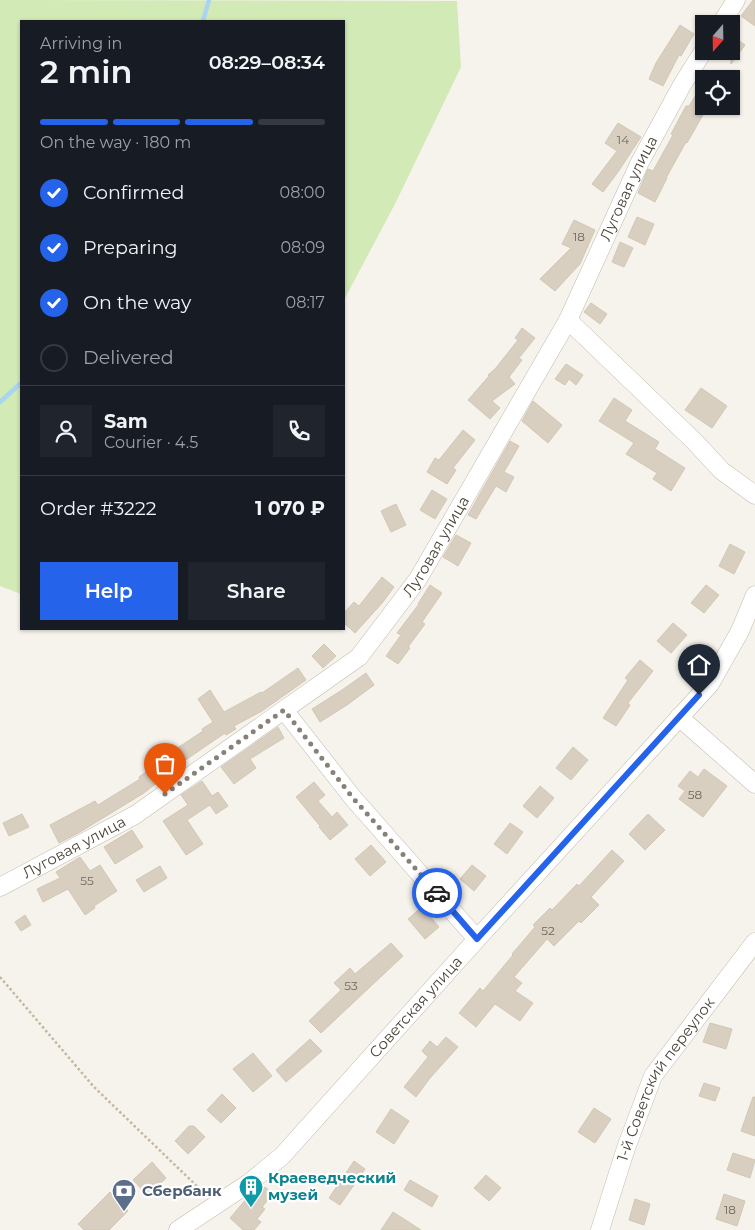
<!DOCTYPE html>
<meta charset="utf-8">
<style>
body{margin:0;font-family:Montserrat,sans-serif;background:#20242c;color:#f1f3f6;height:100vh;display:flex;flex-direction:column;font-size:19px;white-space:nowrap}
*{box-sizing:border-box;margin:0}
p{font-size:16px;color:#9ea1a6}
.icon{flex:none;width:28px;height:28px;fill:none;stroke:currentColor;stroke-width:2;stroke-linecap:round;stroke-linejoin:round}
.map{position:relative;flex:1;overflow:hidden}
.sheet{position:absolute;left:20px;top:20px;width:325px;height:610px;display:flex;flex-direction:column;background:#171b24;border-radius:0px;box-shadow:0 1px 4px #0004}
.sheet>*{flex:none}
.needle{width:32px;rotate:200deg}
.controls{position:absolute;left:695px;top:15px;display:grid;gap:10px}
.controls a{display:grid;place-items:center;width:45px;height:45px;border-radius:0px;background:#171b24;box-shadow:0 1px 4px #0004;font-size:25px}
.pin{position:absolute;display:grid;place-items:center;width:42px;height:42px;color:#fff;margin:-51px -21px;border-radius:50% 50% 50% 0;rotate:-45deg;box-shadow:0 0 5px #0007}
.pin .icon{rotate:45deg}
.courier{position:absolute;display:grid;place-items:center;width:50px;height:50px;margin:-25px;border:4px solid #2563eb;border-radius:50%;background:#fff;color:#222;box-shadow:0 1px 6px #0007}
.headline em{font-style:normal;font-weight:600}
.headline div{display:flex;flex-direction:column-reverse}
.headline{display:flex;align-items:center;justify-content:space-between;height:85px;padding:0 20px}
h1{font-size:32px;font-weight:600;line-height:38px}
.bar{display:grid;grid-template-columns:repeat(4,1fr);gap:8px 5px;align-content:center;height:60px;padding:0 20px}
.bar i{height:6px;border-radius:4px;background:#363941}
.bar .current{background:#2563eb}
.bar p{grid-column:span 4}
.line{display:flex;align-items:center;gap:12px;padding:0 20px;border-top:1px solid #363941}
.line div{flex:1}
.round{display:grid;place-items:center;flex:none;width:52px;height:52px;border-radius:0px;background:#20242c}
ol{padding:0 20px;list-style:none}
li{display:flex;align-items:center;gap:15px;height:55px}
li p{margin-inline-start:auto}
li .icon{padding:5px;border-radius:50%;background:#2563eb;color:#fff;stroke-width:4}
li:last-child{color:#9ea1a6}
li i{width:28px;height:28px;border:2px solid #363941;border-radius:50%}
.primary-button{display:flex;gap:10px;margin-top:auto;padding:10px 20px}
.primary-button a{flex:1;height:58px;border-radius:0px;background:#2563eb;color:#fff;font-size:20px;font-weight:600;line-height:58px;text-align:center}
.primary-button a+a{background:#20242c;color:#f1f3f6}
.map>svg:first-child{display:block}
</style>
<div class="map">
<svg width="755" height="1230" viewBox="0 0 755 1230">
<rect width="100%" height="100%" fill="#f6f3ec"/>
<path fill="#d2eab5" d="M0 0 457 1 461 67 396 202 344 300V21H21V594L0 586Z"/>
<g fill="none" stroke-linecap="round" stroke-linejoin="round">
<g stroke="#a9d4f2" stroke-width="4.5">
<path d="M203 21 209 0"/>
<path d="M0 402 21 383"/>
</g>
</g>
<g fill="#d8cfc1" stroke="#d3c7b4">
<path d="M753 0H755V26L741 16Z"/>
<path d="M680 25 694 34 681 56 679 55 663 86 649 79 656 63Z"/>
<path d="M731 35 745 45 731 64Z"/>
<path d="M704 82V113L687 143 686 142 666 178H667L655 202 638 193 648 169 653 171 673 135 671 134 686 106H689Z"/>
<path d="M618 123 641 137 618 172 603 192 592 184 617 151 605 143Z"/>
<path d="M637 217 654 224 645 245 628 237Z"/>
<path d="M574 220 595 230 580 264 555 291 540 279 571 248 562 244Z"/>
<path d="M620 242 633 248 624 267 612 262Z"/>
<path d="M591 303 607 314 600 324 584 312Z"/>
<path d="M522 328 535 338 519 358 522 360 509 377 515 384 492 401 500 408 490 419 468 400 489 376 488 375 495 369 518 340 515 338Z"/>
<path d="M566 364 583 375 576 385 569 379 565 385 555 379Z"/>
<path d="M701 388 727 406 712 428 685 410Z"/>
<path d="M614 398 632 410 625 421 659 442 655 449 685 468 671 491 653 479 657 473 626 454 634 443 599 421Z"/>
<path d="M533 401 562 425 548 443 522 421Z"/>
<path d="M463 430 475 440 453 468 456 470 447 484 427 472 435 458 439 460Z"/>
<path d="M510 441 519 446 504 472 514 477 506 492 496 486 476 519 468 515Z"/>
<path d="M432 490 447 499 435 519 420 510Z"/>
<path d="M396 504 406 525 391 532 381 511Z"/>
<path d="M456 535 471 543 458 566 443 557Z"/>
<path d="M730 544 745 552 734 574 719 566Z"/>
<path d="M382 577 394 587 383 602 355 633 344 623V613L354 602 359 606Z"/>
<path d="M430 585 442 593 422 622 425 624 408 647 410 648 398 664 386 656 401 635 397 633 419 604H418Z"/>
<path d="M706 585 719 595 704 613 691 603Z"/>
<path d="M673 623 687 635 671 653 657 641Z"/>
<path d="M324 644 336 656 323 668 312 656Z"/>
<path d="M640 660 653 671 628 703 630 705 616 726 603 718 628 680 625 678Z"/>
<path d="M298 668 306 680 262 711 234 726 236 729 226 735 225 733 162 776 163 778 144 793 80 832 59 843 50 825 95 801 98 805 140 779 139 777 171 754 170 753 203 731 202 729 213 722 198 699 210 690 224 712 261 692 262 693Z"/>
<path d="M366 673 374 685 347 705 320 722 312 709 342 690Z"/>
<path d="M278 727 284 738 250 759 256 768 234 784 221 767Z"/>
<path d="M573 747 588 760 571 780 556 768Z"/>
<path d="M704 769 727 786 703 817 679 799 685 791 678 786 690 771 698 777Z"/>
<path d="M202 781 212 796 218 792 228 806 216 814 210 805 187 820 203 844 186 855 163 821 188 805 181 795Z"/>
<path d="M314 782 325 795 318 801 332 817 337 812 348 825 330 840 319 827 320 826 296 797Z"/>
<path d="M540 786 554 798 537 818 523 806Z"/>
<path d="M22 814 29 827 9 836 3 823Z"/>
<path d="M648 814 665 830 645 850 629 834Z"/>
<path d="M510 823 523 832 507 854 494 844Z"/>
<path d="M132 830 143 847 115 864 104 847Z"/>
<path d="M371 845 386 862 370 876 355 859Z"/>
<path d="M612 850 624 861 591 897 599 905 581 923 579 921 554 946 547 939 514 977 522 983 515 991 533 1003 520 1021 495 1004 476 1027 459 1013 480 988 483 991 513 955 512 954 535 927 533 925 550 908 552 910 577 884 579 886Z"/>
<path d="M80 857 90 871 100 865 117 891 94 906 95 908 85 915 68 889 43 902 37 889 60 878 56 872Z"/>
<path d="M472 865 486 876 474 891 460 879Z"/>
<path d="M160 866 167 878 144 892 136 880Z"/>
<path d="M422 907 439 927 425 939 408 919Z"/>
<path d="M25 915 31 925 21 931 15 922Z"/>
<path d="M391 943 403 956 321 1033 309 1021 341 990 334 983 350 968 355 974Z"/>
<path d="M710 1023 732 1029 726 1049 703 1042Z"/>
<path d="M446 1037 458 1047 430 1078 416 1097 404 1087 428 1057 422 1051 430 1041 437 1047Z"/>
<path d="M310 1039 322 1051 286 1082 276 1070Z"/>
<path d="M253 1053 272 1076 253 1092 233 1069Z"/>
<path d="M704 1083 720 1088 715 1101 699 1096Z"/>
<path d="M222 1094 236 1108 221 1123 207 1110Z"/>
<path d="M753 1097H755V1136L741 1131Z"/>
<path d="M594 1108 611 1119 595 1143 578 1132Z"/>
<path d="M391 1109 409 1121 394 1144 376 1132Z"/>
<path d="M189 1126H194L205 1137 188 1154 175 1141Z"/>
<path d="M733 1153 755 1160 750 1178 727 1170Z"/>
<path d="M354 1161 365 1169 340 1205 329 1198Z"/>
<path d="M152 1162 166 1178 148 1196 133 1180Z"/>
<path d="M486 1175 501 1188 489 1201 474 1188Z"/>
<path d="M410 1180 438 1196 432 1207 404 1190Z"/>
<path d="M265 1187 273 1194 262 1207 265 1209 257 1219 261 1222 254 1230H243L230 1218 248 1197 252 1201Z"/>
<path d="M110 1192 128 1211 109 1230H84L78 1224Z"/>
<path d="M724 1194 745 1201 737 1226 716 1219Z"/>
<path d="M635 1199 650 1204 644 1225 629 1220Z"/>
<path d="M393 1212 421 1230H381Z"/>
</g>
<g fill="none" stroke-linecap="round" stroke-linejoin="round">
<defs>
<g id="minor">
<path d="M721 24 736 0"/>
<path d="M568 320 695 442 722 471 755 495"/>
<path d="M284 710 353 798 477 939"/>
<path d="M679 717 755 784"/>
<path id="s1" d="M0 887 135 815 359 657 418 579 568 320 640 162 682 85 704 50"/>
<path id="s2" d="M178 1230 249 1183 282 1156 477 939 710 684 740 631 755 595"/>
<path id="s3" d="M600 1230 626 1148 653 1076 755 942"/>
</g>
</defs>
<use href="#minor" stroke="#c2bbae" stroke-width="19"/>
<path stroke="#c4b79f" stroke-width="2.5" stroke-dasharray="2.5 2.5" stroke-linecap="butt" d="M0 977 94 1087 204 1193"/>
<use href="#minor" stroke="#fff" stroke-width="18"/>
</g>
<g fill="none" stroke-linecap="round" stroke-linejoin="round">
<path stroke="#878178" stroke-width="5" stroke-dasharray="0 9" d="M165 794 284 710 353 798 437 893"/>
<path stroke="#2563eb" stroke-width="6" d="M437 893 477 939 699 695"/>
</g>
<defs>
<symbol id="building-pin" viewBox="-11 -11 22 30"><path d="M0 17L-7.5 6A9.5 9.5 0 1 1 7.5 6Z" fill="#0f9aa8" stroke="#fff"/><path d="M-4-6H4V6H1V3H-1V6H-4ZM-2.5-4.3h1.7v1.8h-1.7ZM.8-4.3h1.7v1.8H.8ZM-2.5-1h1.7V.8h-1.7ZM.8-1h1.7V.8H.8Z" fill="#fff"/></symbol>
<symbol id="bank-pin" viewBox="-11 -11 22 30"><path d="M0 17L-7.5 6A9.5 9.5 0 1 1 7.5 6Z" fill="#5c6f8a" stroke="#fff"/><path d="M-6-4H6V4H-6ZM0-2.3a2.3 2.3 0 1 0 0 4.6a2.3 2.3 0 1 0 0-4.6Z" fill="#fff"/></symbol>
</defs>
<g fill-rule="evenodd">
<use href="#building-pin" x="237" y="1173" width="28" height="38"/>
<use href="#bank-pin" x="110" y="1177" width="28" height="38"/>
</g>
<g text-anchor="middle" stroke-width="4.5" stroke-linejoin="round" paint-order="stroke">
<g font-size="12" fill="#6e675b">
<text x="623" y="144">14</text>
<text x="579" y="241">18</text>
<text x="695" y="799">58</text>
<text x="87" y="885">55</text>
<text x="548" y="935">52</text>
<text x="351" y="990">53</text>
<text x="730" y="1214">18</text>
</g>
<g font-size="15" fill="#4b4439" stroke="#fff">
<text dy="5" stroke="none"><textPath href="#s1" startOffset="969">Луговая улица</textPath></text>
<text dy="5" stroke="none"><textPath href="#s1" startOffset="562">Луговая улица</textPath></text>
<text dy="5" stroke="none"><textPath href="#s1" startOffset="84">Луговая улица</textPath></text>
<text dy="5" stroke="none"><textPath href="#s2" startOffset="328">Советская улица</textPath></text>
<text dy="5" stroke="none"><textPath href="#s3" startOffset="166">1-й Советский переулок</textPath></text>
</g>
<g font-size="15" font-weight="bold" fill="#0d838f" stroke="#fff" text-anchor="start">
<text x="268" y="1183">Краеведческий<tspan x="268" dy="17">музей</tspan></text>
</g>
<g font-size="15" font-weight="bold" fill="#4e5e75" stroke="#fff" text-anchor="start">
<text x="142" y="1196">Сбербанк</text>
</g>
</g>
</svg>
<div class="controls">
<a><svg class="needle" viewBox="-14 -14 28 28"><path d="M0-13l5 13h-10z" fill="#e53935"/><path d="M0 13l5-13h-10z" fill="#9ea1a6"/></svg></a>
<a><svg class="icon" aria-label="locate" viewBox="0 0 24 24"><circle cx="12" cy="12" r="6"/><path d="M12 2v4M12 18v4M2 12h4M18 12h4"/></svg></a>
</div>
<div class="pin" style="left:165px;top:794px;background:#ea580c"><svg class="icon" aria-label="bag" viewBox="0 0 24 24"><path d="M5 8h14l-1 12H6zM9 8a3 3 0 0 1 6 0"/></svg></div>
<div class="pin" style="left:699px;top:695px;background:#1f2937"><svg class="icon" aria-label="home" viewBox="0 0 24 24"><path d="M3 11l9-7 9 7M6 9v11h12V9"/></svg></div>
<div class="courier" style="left:437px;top:893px"><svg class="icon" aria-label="car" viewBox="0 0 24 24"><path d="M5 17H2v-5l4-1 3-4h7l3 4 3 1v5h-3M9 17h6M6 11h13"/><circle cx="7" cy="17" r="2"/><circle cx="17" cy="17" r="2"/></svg></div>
<section class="sheet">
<div class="headline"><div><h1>2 min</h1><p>Arriving in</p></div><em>08:29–08:34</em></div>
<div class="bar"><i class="current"></i><i class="current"></i><i class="current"></i><i></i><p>On the way · 180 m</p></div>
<ol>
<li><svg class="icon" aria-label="check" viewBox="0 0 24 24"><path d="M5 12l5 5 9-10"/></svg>Confirmed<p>08:00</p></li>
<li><svg class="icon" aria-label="check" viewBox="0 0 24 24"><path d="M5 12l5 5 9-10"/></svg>Preparing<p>08:09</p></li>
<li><svg class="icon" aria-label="check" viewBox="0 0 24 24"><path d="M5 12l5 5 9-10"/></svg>On the way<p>08:17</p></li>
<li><i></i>Delivered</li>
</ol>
<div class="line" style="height:90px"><a class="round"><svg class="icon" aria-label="person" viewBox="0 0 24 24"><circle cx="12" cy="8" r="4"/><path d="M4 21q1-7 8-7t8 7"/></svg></a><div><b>Sam</b><p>Courier · 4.5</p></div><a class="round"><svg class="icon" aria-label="phone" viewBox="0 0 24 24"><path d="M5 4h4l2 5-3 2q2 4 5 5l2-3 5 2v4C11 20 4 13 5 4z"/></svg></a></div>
<div class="line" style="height:65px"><div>Order #3222</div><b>1 070 ₽</b></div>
<div class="primary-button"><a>Help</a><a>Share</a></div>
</section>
</div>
